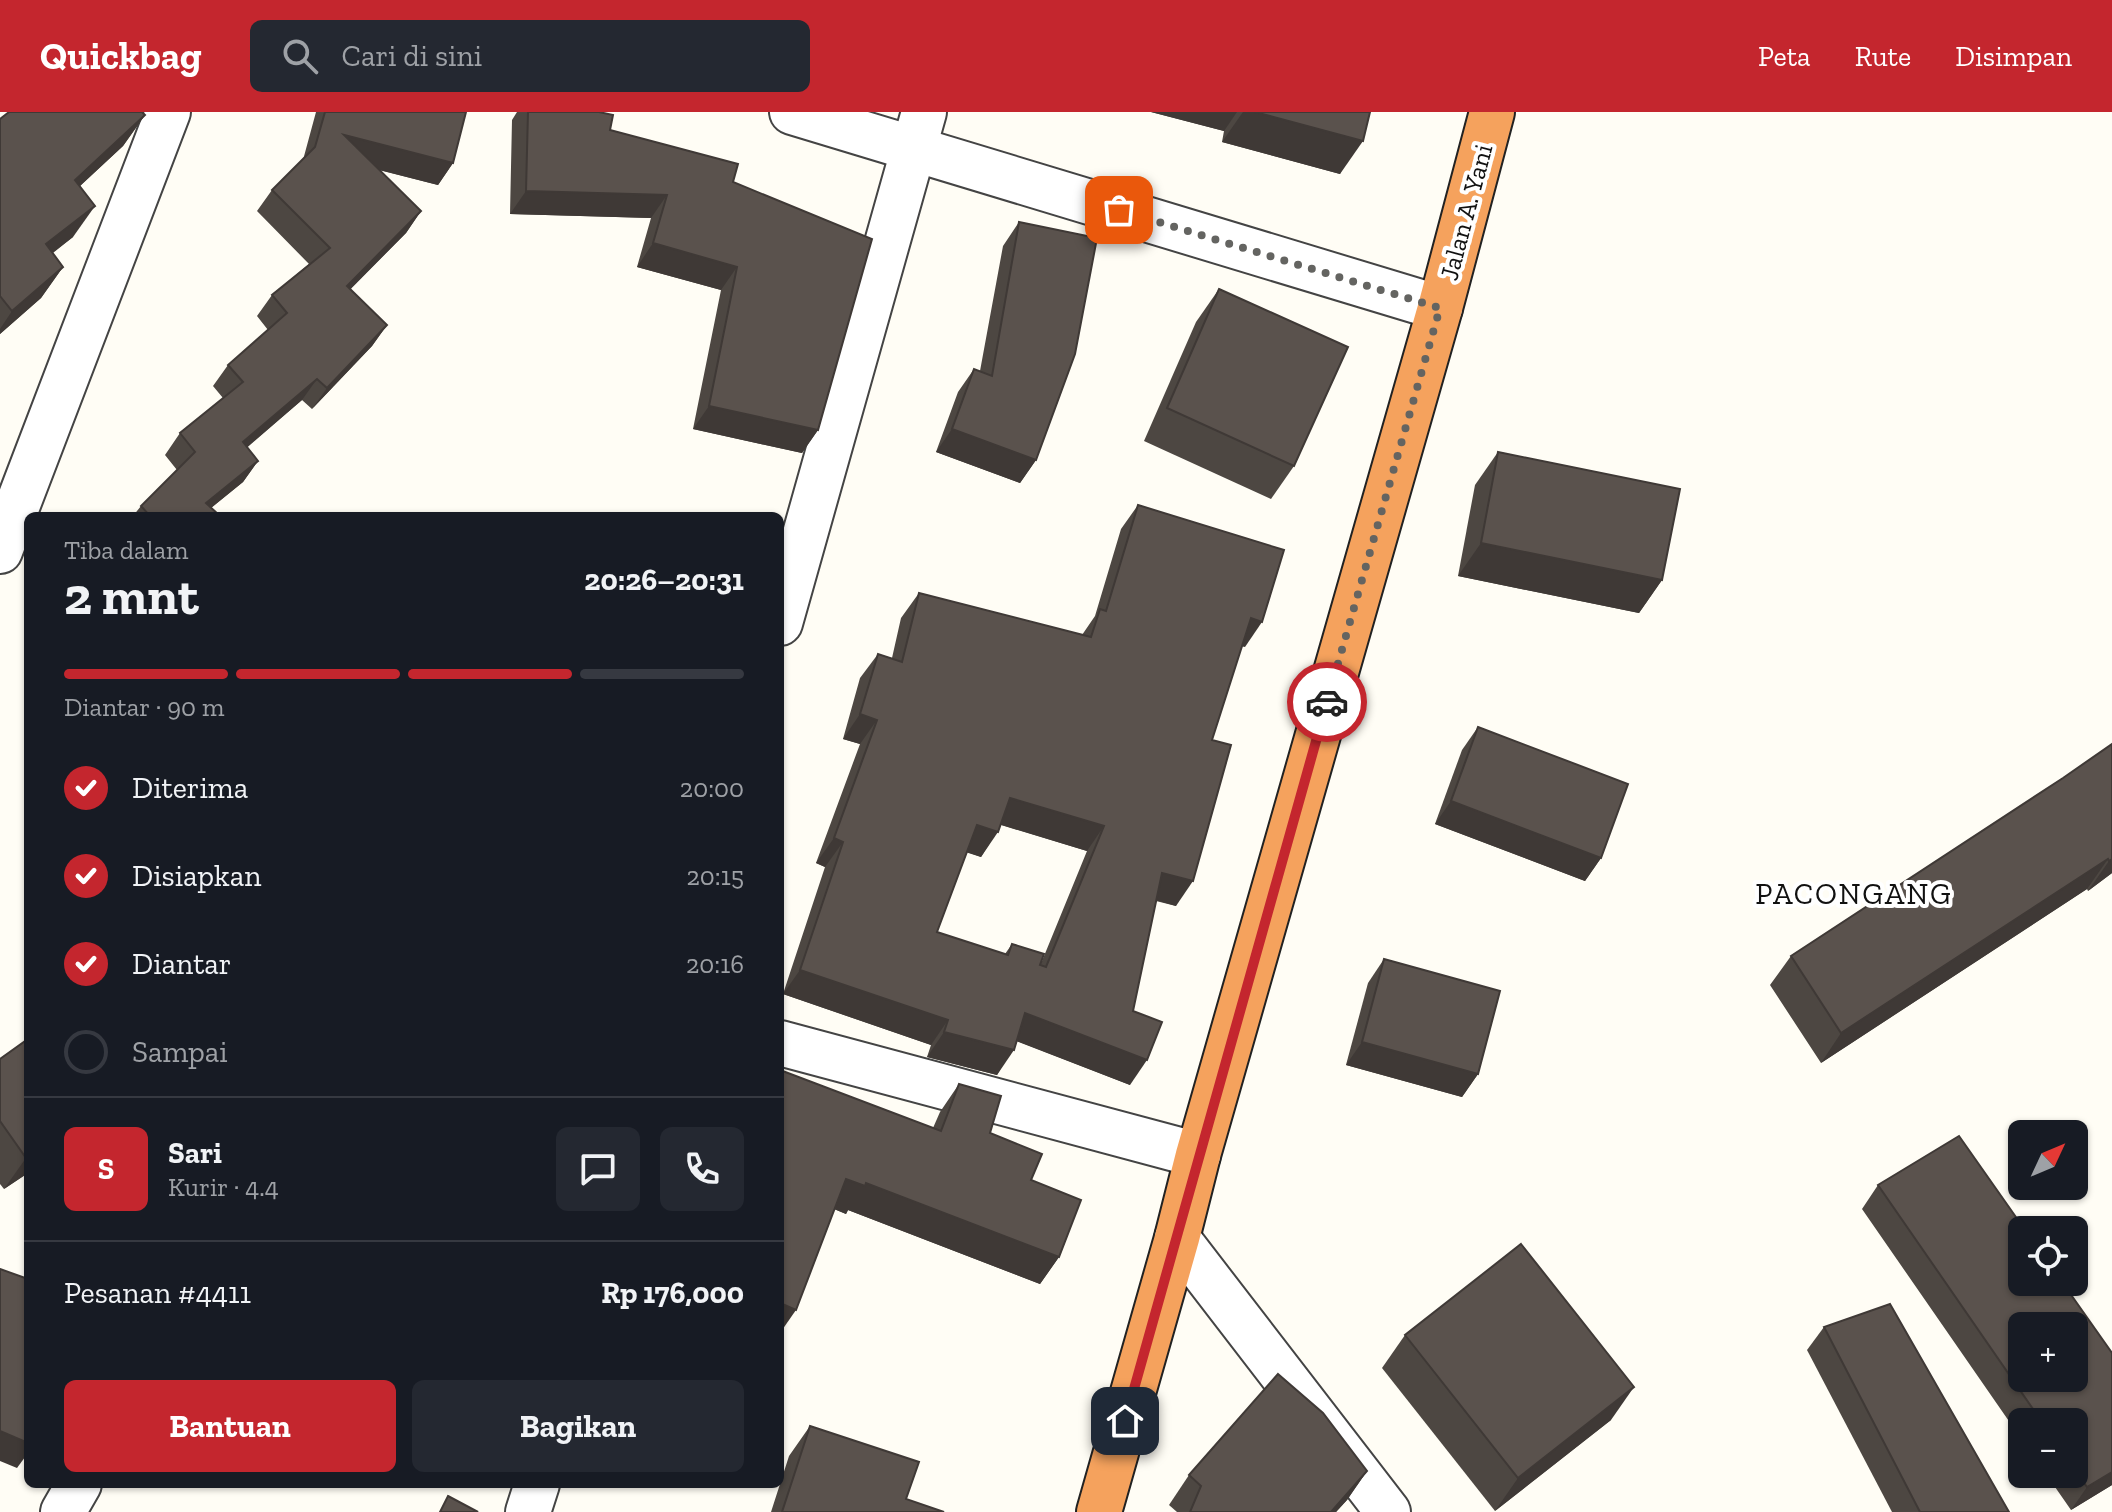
<!DOCTYPE html>
<html lang="id">
<meta charset="utf-8">
<style>
body{margin:0;font-family:"Zilla Slab",serif;background:#242831;color:#f1f3f6;height:100vh;display:flex;flex-direction:column;font-size:30px;white-space:nowrap}
*{box-sizing:border-box;margin:0}
p{font-size:26px;color:#9ea1a6}
.icon{flex:none;width:44px;height:44px;fill:none;stroke:currentColor;stroke-width:2;stroke-linecap:round;stroke-linejoin:round}
.map{position:relative;flex:1;overflow:hidden}
.details{position:absolute;left:24px;top:400px;width:760px;height:976px;display:flex;flex-direction:column;background:#171b24;border-radius:12px;box-shadow:0 2px 6px #0004}
.details>*{flex:none}
.needle{width:52px;rotate:46deg}
.tools{position:absolute;left:2008px;top:1008px;display:grid;gap:16px}
.tools a{display:grid;place-items:center;width:80px;height:80px;border-radius:12px;background:#171b24;box-shadow:0 2px 6px #0004;font-size:40px}
.pin{position:absolute;display:grid;place-items:center;width:68px;height:68px;color:#fff;margin:-34px;border-radius:16px;box-shadow:0 4px 12px #0006}
.courier{position:absolute;display:grid;place-items:center;width:80px;height:80px;margin:-40px;border:6px solid #c4262e;border-radius:50%;background:#fff;color:#222;box-shadow:0 2px 10px #0007}
.overview em{font-style:normal;font-weight:700}
.overview div{display:flex;flex-direction:column-reverse}
.overview{display:flex;align-items:center;justify-content:space-between;height:136px;padding:0 40px}
h1{font-size:52px;font-weight:700;line-height:60px}
.bar{display:grid;grid-template-columns:repeat(4,1fr);gap:12px 8px;align-content:center;height:96px;padding:0 40px}
.bar i{height:10px;border-radius:6px;background:#363941}
.bar .current{background:#c4262e}
.bar p{grid-column:span 4}
.line{display:flex;align-items:center;gap:20px;padding:0 40px;border-top:2px solid #363941}
.line div{flex:1}
.round{display:grid;place-items:center;flex:none;width:84px;height:84px;border-radius:12px;background:#242831}
ol{padding:0 40px;list-style:none}
li{display:flex;align-items:center;gap:24px;height:88px}
li p{margin-inline-start:auto}
li .icon{padding:8px;border-radius:50%;background:#c4262e;color:#fff;stroke-width:4}
li:last-child{color:#9ea1a6}
li i{width:44px;height:44px;border:4px solid #363941;border-radius:50%}
.action{display:flex;gap:16px;margin-top:auto;padding:16px 40px}
.action a{flex:1;height:92px;border-radius:12px;background:#c4262e;color:#fff;font-size:32px;font-weight:700;line-height:92px;text-align:center}
.action a+a{background:#242831;color:#f1f3f6}
header{display:flex;align-items:center;gap:48px;box-sizing:border-box;height:112px;padding:0 40px;background:#c4262e;color:#fff}
header strong{font-size:38px}
nav{display:flex;gap:44px;margin-inline-start:auto;font-size:28px}
.search{width:560px;height:72px;background:#242831;display:flex;align-items:center;gap:20px;box-sizing:border-box;padding:0 28px;border-radius:12px;color:#9ea1a6;font-size:30px}
.map>svg:first-child{display:block}
</style>
<header>
<strong>Quickbag</strong>
<div class="search"><svg class="icon" aria-label="search" viewBox="0 0 24 24"><circle cx="10" cy="10" r="6"/><path d="M15 15l6 6"/></svg>Cari di sini</div>
<nav><a>Peta</a><a>Rute</a><a>Disimpan</a></nav>
</header>
<div class="map">
<svg width="2112" height="1400" viewBox="0 0 2112 1400">
<rect width="100%" height="100%" fill="#fffdf5"/>
<g fill="none" stroke-linecap="round" stroke-linejoin="round">
<defs>
<g id="street">
<path d="M792 0 1440 196"/>
<path d="M0 439 168 0"/>
<path d="M780 511 924 0"/>
<path d="M780 931 1198 1043"/>
<path d="M1177 1126 1388 1400"/>
<path d="M63 1400 79 1372"/>
<path d="M528 1400 537 1372"/>
</g>
<path id="highway" d="M1099 1400 1177 1126 1198 1043 1440 196 1492 0"/>
</defs>
<use href="#street" stroke="#444" stroke-width="48"/>
<use href="#highway" stroke="#222" stroke-width="48"/>
<use href="#street" stroke="#fff" stroke-width="44"/>
<use href="#highway" stroke="#f5a25d" stroke-width="44"/>
</g>
<g fill="#4d4742" fill-rule="evenodd">
<path d="M316 0H466L453 51 438 73 379 58 421 99 406 121 350 177 387 213 372 234 312 297 302 288 247 335 258 349 243 370 211 396 220 404H133L141 394 177 358 165 343 180 321 223 286 213 274 228 253 268 218 257 204 272 183 309 152 257 99 272 78 303 48Z"/>
<path d="M517 0H599L610 18 733 70 818 318 802 341 693 317 721 178 637 155 651 106 510 102 512 8Z"/>
<path d="M1151 0H1370L1340 62 1222 30 1224 19Z"/>
<path d="M145 3 123 34 80 74 73 125 52 141 63 155 41 186 0 222V7Z"/>
<path d="M1019 110 1036 348 1020 371 936 340 958 280 974 257 980 259 1003 134Z"/>
<path d="M1219 177 1294 354 1271 387 1144 329 1196 210Z"/>
<path d="M1498 340 1662 468 1639 501 1458 464 1475 373Z"/>
<path d="M1138 393 1245 535 1242 534 1212 628 1176 794 1156 789 1133 899 1130 973 1017 929 997 963 927 945 931 933 783 882 825 755 816 751 860 632 843 627 860 566 878 542 892 546 901 506 919 481 1082 523 1095 504 1121 417ZM1001 713 1087 739 1042 849 1012 832 1005 842 937 820 967 740 981 745Z"/>
<path d="M1478 615 1601 746 1585 769 1435 712 1462 638Z"/>
<path d="M2112 632V761L2088 779 2087 777 1821 951 1770 873 1791 844 2063 666Z"/>
<path d="M1384 847 1478 962 1462 985 1346 953 1368 871Z"/>
<path d="M28 927V1061L4 1077 0 1072V947Z"/>
<path d="M780 958 933 1016 940 1000 959 972 990 1021 1031 1068 1059 1145 1040 1172 848 1098 846 1102 834 1097Z"/>
<path d="M1878 1073 2112 1241V1373L2071 1398 2046 1362H2074V1310H2022V1328L1862 1097Z"/>
<path d="M1824 1215 2009 1400H1892L1807 1238Z"/>
<path d="M1405 1223 1611 1308 1495 1399 1382 1256Z"/>
<path d="M810 1314 906 1387 944 1400H771L789 1344Z"/>
<path d="M1367 1359 1347 1388 1336 1400H1177L1169 1393 1189 1363Z"/>
</g>
<g fill="#3f3936">
<path d="M1151 0H1237L1224 19Z"/>
<path d="M1243 0H1255L1363 29 1340 62 1222 30Z"/>
<path d="M145 3 123 34 53 99 75 68Z"/>
<path d="M344 23 453 51 438 73 329 45Z"/>
<path d="M526 79 667 83 651 106 510 102Z"/>
<path d="M95 94 73 125 24 164 46 132Z"/>
<path d="M421 99 406 121 332 196 347 174Z"/>
<path d="M653 131 737 155 721 178 637 155Z"/>
<path d="M63 155 41 186 0 222V217L12 199Z"/>
<path d="M387 213 372 234 312 297 327 276Z"/>
<path d="M317 267 302 288 228 352 243 330Z"/>
<path d="M709 294 818 318 802 341 693 317Z"/>
<path d="M952 317 1036 348 1020 371 936 340Z"/>
<path d="M258 349 243 370 201 404 206 391Z"/>
<path d="M1481 431 1662 468 1639 501 1458 464Z"/>
<path d="M1251 506 1262 510 1245 535 1234 531Z"/>
<path d="M860 602 877 608 860 632 843 627Z"/>
<path d="M1010 686 1104 714 1087 739 992 710Z"/>
<path d="M1451 689 1601 746 1585 769 1435 712Z"/>
<path d="M977 713 998 720 981 745 959 738Z"/>
<path d="M834 726 843 730 825 755 816 751Z"/>
<path d="M2108 747 2087 777 1821 951 1841 921Z"/>
<path d="M2112 747V761L2088 779 2109 749Z"/>
<path d="M1162 761 1193 769 1176 794 1145 785Z"/>
<path d="M800 858 948 908 931 933 783 882Z"/>
<path d="M1025 901 1147 948 1130 973 1008 926Z"/>
<path d="M944 920 1014 938 997 963 927 945Z"/>
<path d="M1362 930 1478 962 1462 985 1346 953Z"/>
<path d="M28 1045V1061L4 1077 26 1046Z"/>
<path d="M846 1067 866 1071 1059 1145 1040 1172 848 1098 846 1102 827 1094Z"/>
<path d="M780 1191 796 1198 780 1221Z"/>
<path d="M1634 1275 1611 1308 1495 1399 1518 1366Z"/>
<path d="M0 1319 28 1331V1341L17 1356 0 1349Z"/>
<path d="M1367 1359 1347 1388 1336 1400H1331Z"/>
<path d="M2112 1360V1373L2071 1398 2087 1375Z"/>
</g>
<g fill="#5a524d" stroke="#3f3936" stroke-width="2" fill-rule="evenodd">
<path d="M9 0H142L145 3 75 68 95 94 46 132 63 155 12 199 0 184V7Z"/>
<path d="M325 0H466L453 51 344 23 421 99 347 174 387 213 327 276 317 267 243 330 258 349 206 391 220 404H150L141 394 195 340 180 321 243 270 228 253 287 201 272 183 330 136 272 78 315 35Z"/>
<path d="M528 0H599L613 3 610 18 738 52 733 70 872 127 818 318 709 294 737 155 653 131 667 83 526 79Z"/>
<path d="M1255 0H1370L1363 29Z"/>
<path d="M1019 110 1097 126 1075 242 1036 348 952 317 974 257 992 264Z"/>
<path d="M1219 177 1348 235 1294 354 1167 296Z"/>
<path d="M1498 340 1680 377 1662 468 1481 431Z"/>
<path d="M1138 393 1284 438 1262 510 1251 506 1212 628 1231 633 1193 769 1162 761 1133 899 1162 910 1147 948 1025 901 1014 938 944 920 948 908 800 858 843 730 834 726 877 608 860 602 878 542 902 550 919 481 1091 525 1100 497 1106 499ZM1010 686 1104 714 1046 855 1040 853 1044 842 1012 832 1008 843 937 820 977 713 998 720Z"/>
<path d="M1478 615 1628 672 1601 746 1451 689Z"/>
<path d="M2112 632V747L2109 749 2108 747 1841 921 1791 844 2063 666Z"/>
<path d="M1384 847 1500 879 1478 962 1362 930Z"/>
<path d="M28 927V1045L26 1046 0 1009V947Z"/>
<path d="M780 958 941 1019 959 972 1001 984 990 1021 1042 1042 1031 1068 1081 1088 1059 1145 866 1071 865 1074 846 1067 796 1198 780 1191Z"/>
<path d="M1959 1024 2025 1118H2022V1170H2062L2112 1241V1360L2087 1375 2074 1357V1310H2042L1878 1073ZM2022 1214H2074V1266H2022Z"/>
<path d="M1521 1132 1634 1275 1518 1366 1405 1223Z"/>
<path d="M0 1157 28 1167V1331L0 1319Z"/>
<path d="M1890 1192 2009 1400H1920L1824 1215Z"/>
<path d="M1278 1262 1323 1301 1367 1359 1331 1400H1190L1201 1374 1189 1363Z"/>
<path d="M810 1314 919 1350 906 1387 944 1400H782Z"/>
<path d="M448 1384 478 1400H440Z"/>
</g>
<g fill="none" stroke-linecap="round" stroke-linejoin="round">
<path stroke="#646461" stroke-width="8" stroke-dasharray="0 14.4" d="M1119 98 1440 196 1327 590"/>
<path stroke="#c4262e" stroke-width="10" d="M1125 1309 1327 590"/>
</g>
<g text-anchor="middle" stroke-width="8" stroke-linejoin="round" paint-order="stroke">
<g font-size="26" fill="#111" stroke="#fff">
<text transform="translate(1466 100) rotate(-75)" y="9">Jalan A. Yani</text>
</g>
<g font-size="30" letter-spacing="2" fill="#111" stroke="#fff">
<text x="1854" y="792">PACONGANG</text>
</g>
</g>
</svg>
<div class="tools">
<a><svg class="needle" viewBox="-14 -14 28 28"><path d="M0-13l5 13h-10z" fill="#e53935"/><path d="M0 13l5-13h-10z" fill="#9ea1a6"/></svg></a>
<a><svg class="icon" aria-label="locate" viewBox="0 0 24 24"><circle cx="12" cy="12" r="6"/><path d="M12 2v4M12 18v4M2 12h4M18 12h4"/></svg></a>
<a>+</a>
<a>−</a>
</div>
<div class="pin" style="left:1119px;top:98px;background:#ea580c"><svg class="icon" aria-label="bag" viewBox="0 0 24 24"><path d="M5 8h14l-1 12H6zM9 8a3 3 0 0 1 6 0"/></svg></div>
<div class="pin" style="left:1125px;top:1309px;background:#1f2937"><svg class="icon" aria-label="home" viewBox="0 0 24 24"><path d="M3 11l9-7 9 7M6 9v11h12V9"/></svg></div>
<div class="courier" style="left:1327px;top:590px"><svg class="icon" aria-label="car" viewBox="0 0 24 24"><path d="M5 17H2v-5l4-1 3-4h7l3 4 3 1v5h-3M9 17h6M6 11h13"/><circle cx="7" cy="17" r="2"/><circle cx="17" cy="17" r="2"/></svg></div>
<section class="details">
<div class="overview"><div><h1>2 mnt</h1><p>Tiba dalam</p></div><em>20:26–20:31</em></div>
<div class="bar"><i class="current"></i><i class="current"></i><i class="current"></i><i></i><p>Diantar · 90 m</p></div>
<ol>
<li><svg class="icon" aria-label="check" viewBox="0 0 24 24"><path d="M5 12l5 5 9-10"/></svg>Diterima<p>20:00</p></li>
<li><svg class="icon" aria-label="check" viewBox="0 0 24 24"><path d="M5 12l5 5 9-10"/></svg>Disiapkan<p>20:15</p></li>
<li><svg class="icon" aria-label="check" viewBox="0 0 24 24"><path d="M5 12l5 5 9-10"/></svg>Diantar<p>20:16</p></li>
<li><i></i>Sampai</li>
</ol>
<div class="line" style="height:144px"><b class="round" style="background:#c4262e;color:#fff">S</b><div><b>Sari</b><p>Kurir · 4.4</p></div><a class="round"><svg class="icon" aria-label="chat" viewBox="0 0 24 24"><path d="M4 5h16v11H9l-5 4z"/></svg></a><a class="round"><svg class="icon" aria-label="phone" viewBox="0 0 24 24"><path d="M5 4h4l2 5-3 2q2 4 5 5l2-3 5 2v4C11 20 4 13 5 4z"/></svg></a></div>
<div class="line" style="height:104px"><div>Pesanan #4411</div><b>Rp 176,000</b></div>
<div class="action"><a>Bantuan</a><a>Bagikan</a></div>
</section>
</div>
